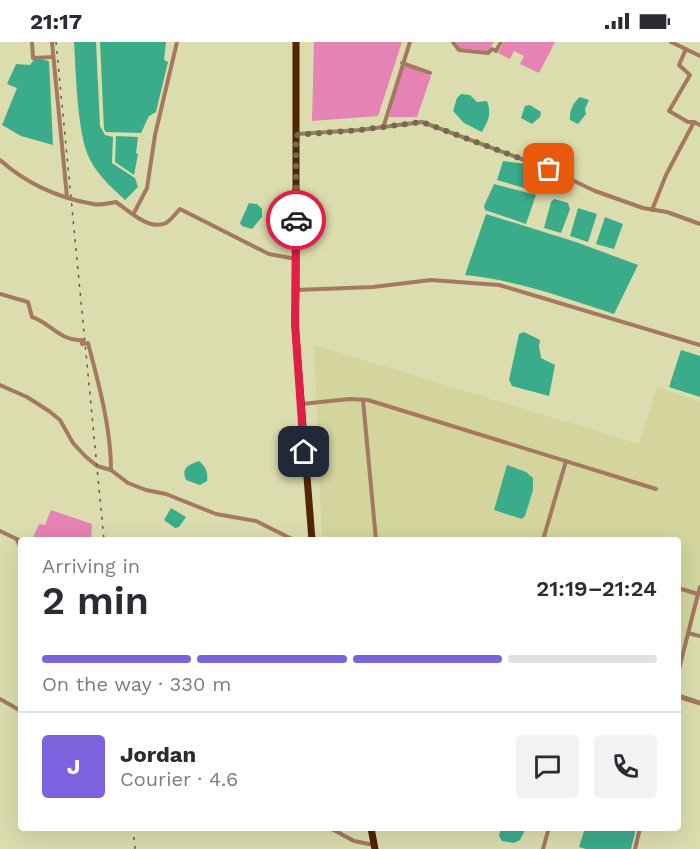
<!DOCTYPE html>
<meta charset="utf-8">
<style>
body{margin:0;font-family:"Work Sans",sans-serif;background:#f2f2f3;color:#2b2b33;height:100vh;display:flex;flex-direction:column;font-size:22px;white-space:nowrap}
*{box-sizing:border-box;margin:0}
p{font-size:20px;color:#7c7c81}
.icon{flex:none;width:33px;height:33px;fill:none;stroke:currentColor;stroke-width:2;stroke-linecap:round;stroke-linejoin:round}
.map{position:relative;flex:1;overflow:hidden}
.side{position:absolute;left:18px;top:495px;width:663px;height:294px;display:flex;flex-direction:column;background:#fff;border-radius:6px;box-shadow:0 6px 24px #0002}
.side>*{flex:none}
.pin{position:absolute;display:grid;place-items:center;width:51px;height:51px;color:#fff;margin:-26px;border-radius:12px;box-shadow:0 3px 9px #0006}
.courier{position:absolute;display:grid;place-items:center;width:60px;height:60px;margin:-30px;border:4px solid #e11d48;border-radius:50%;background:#fff;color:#222;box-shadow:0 2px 8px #0007}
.head em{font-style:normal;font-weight:600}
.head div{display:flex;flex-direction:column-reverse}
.head{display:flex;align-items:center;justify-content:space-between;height:102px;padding:0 24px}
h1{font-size:39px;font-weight:600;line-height:45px}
.bar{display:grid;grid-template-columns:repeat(4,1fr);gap:9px 6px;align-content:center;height:72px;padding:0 24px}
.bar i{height:8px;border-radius:4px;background:#e1e1e2}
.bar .on{background:#7c63de}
.bar p{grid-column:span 4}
.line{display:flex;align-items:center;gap:15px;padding:0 24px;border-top:2px solid #e1e1e2}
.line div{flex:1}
.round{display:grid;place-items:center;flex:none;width:63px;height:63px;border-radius:6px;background:#f2f2f3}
.status{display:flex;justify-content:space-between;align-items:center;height:42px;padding:0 30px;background:#fff;direction:ltr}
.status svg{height:16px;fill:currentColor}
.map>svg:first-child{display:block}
</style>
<div class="status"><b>21:17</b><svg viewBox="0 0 49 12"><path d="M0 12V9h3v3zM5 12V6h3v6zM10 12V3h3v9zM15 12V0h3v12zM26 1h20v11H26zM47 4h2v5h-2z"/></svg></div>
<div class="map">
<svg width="700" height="807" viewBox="0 0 700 807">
<rect width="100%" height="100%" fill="#dcddae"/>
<path fill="#d3d59d" d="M314 303 639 402 657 345 700 360V548L678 631V498H322Z"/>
<g fill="#e483b4">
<path d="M314 0H402L378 74 312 79Z"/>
<path d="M456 0H494L488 9 460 6Z"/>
<path d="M504 0H555L539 31 520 22 524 14 514 9 510 17 498 11Z"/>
<path d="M402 22 431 34 417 75H389Z"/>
<path d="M51 468 92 482 91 498H32L39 482 45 483Z"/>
</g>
<g fill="#3bac8a">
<path d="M74 0H96L100 84 105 93 113 95 112 121 135 136 138 145 125 158C111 145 94 130 87 111 77 83 76 31 74 0Z"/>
<path d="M100 0H166L164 18 168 20 156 70 149 74 141 91 106 90 104 87Z"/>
<path d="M35 16 49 19 53 103 21 94 2 83 17 46 7 42 16 22 30 23Z"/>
<path d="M461 52 470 53 477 60 487 59C492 72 488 79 482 90L464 81 453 69 457 56Z"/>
<path d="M580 55 589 58 585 67 586 72 578 82 570 78C569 69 573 61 580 55Z"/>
<path d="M530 63 541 70 540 75 532 82 521 76 525 64Z"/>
<path d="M116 94 138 95 136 111 138 112 134 133 115 120Z"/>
<path d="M503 119 526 122 544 131 538 150 497 138Z"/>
<path d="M494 142 536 153 526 182 485 168 484 164Z"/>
<path d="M554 157 568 161 570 167 561 191 544 186 551 160Z"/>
<path d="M249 161 257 162 262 167V175L252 187 242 184 240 181Z"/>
<path d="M578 166 597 172 588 200 570 194Z"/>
<path d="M486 172 576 200 638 223 614 272C565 256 516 238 465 233Z"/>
<path d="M605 175 623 182 614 207 596 202Z"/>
<path d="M524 290 540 298 539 304 541 316 555 323 549 354 512 344 509 338 519 292Z"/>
<path d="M681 308 700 314V355L669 345Z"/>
<path d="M199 419C206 425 208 430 207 439L200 443 186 438C181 426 188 423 199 419Z"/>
<path d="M507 423 526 430 533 436V448L525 474 522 477 494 468Z"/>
<path d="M171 466 186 475 179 485 175 486 164 478Z"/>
<path d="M501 786H526L520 798 514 801 502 799 499 794Z"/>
<path d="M585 786H636L631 807H586L579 805Z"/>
</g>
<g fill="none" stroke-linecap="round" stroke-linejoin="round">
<g stroke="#a47861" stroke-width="4">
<path d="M32 0 33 16 53 15"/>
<path d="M52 0 67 155"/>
<path d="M453 0 459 8 488 11 492 7 496 9 501 0"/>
<path d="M671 0 700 14"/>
<path d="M686 7 679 23 690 33 669 69 688 80H694"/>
<path d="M402 21 430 31"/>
<path d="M383 86 410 0"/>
<path d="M297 92 360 88 422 80 549 127 595 149 643 166 667 170 700 182"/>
<path d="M0 118C26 141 59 156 93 162 100 164 109 161 116 160 129 169 149 189 166 181 171 178 176 171 180 167L269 212 296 217"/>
<path d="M652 168 666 133 694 80 700 83"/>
<path d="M134 171 147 146 155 93 177 0"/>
<path d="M296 248 373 245 431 238 499 243 700 303"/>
<path d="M0 252 28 260 32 275C49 280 61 300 82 298V302L88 301C99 343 111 386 111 428"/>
<path d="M0 343 27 355 49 369 60 378 73 401 85 414 97 424 111 428 128 441 146 448 166 452 216 472 256 479 294 498"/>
<path d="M363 358 376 498"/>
<path d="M302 362 349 357 368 358 656 447"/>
<path d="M0 489 21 499"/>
<path d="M17 498 21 506"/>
<path d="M543 498 566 419"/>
<path d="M678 546 698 552 700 545"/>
<path d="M688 591 700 594"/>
<path d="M678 631 698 552"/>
<path d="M0 657 21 669"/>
<path d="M330 786 354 799 374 803"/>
<path d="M543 807 548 789"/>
<path d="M635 807 640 786"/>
</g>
<path stroke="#a47861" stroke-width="5" d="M678 654 700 661"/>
<g stroke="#522507" stroke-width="7">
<path d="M296 0V248L295 282 312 498"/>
<path d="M371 786 375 807"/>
</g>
<g stroke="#5d5e44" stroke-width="1.5" stroke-dasharray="3 6" stroke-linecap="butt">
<path d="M56 0 104 498"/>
<path d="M133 786 135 807"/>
</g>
</g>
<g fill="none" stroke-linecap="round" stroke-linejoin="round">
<path stroke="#6c6d50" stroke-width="6" stroke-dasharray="0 10.8" d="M296 178V93L360 88 422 80 549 127"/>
<path stroke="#e11d48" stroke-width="8" d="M296 178 295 282 304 410"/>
</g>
</svg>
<div class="pin" style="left:549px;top:127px;background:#ea580c"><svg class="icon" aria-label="bag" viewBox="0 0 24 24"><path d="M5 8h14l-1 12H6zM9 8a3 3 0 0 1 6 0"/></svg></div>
<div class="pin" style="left:304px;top:410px;background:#1f2937"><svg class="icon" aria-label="home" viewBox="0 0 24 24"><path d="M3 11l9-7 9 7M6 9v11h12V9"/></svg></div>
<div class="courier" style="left:296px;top:178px"><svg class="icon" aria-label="car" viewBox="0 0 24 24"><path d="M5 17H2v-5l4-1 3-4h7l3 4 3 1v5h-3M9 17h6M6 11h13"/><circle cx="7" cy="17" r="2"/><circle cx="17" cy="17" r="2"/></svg></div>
<section class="side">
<div class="head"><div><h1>2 min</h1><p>Arriving in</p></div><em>21:19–21:24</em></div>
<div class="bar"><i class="on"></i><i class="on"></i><i class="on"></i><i></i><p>On the way · 330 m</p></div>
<div class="line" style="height:108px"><b class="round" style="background:#7c63de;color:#fff">J</b><div><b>Jordan</b><p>Courier · 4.6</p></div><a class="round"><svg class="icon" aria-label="chat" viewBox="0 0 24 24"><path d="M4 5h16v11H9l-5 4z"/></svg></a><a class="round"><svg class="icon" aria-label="phone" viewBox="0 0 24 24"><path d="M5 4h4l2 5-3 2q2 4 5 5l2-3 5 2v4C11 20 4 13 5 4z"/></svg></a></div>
</section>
</div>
